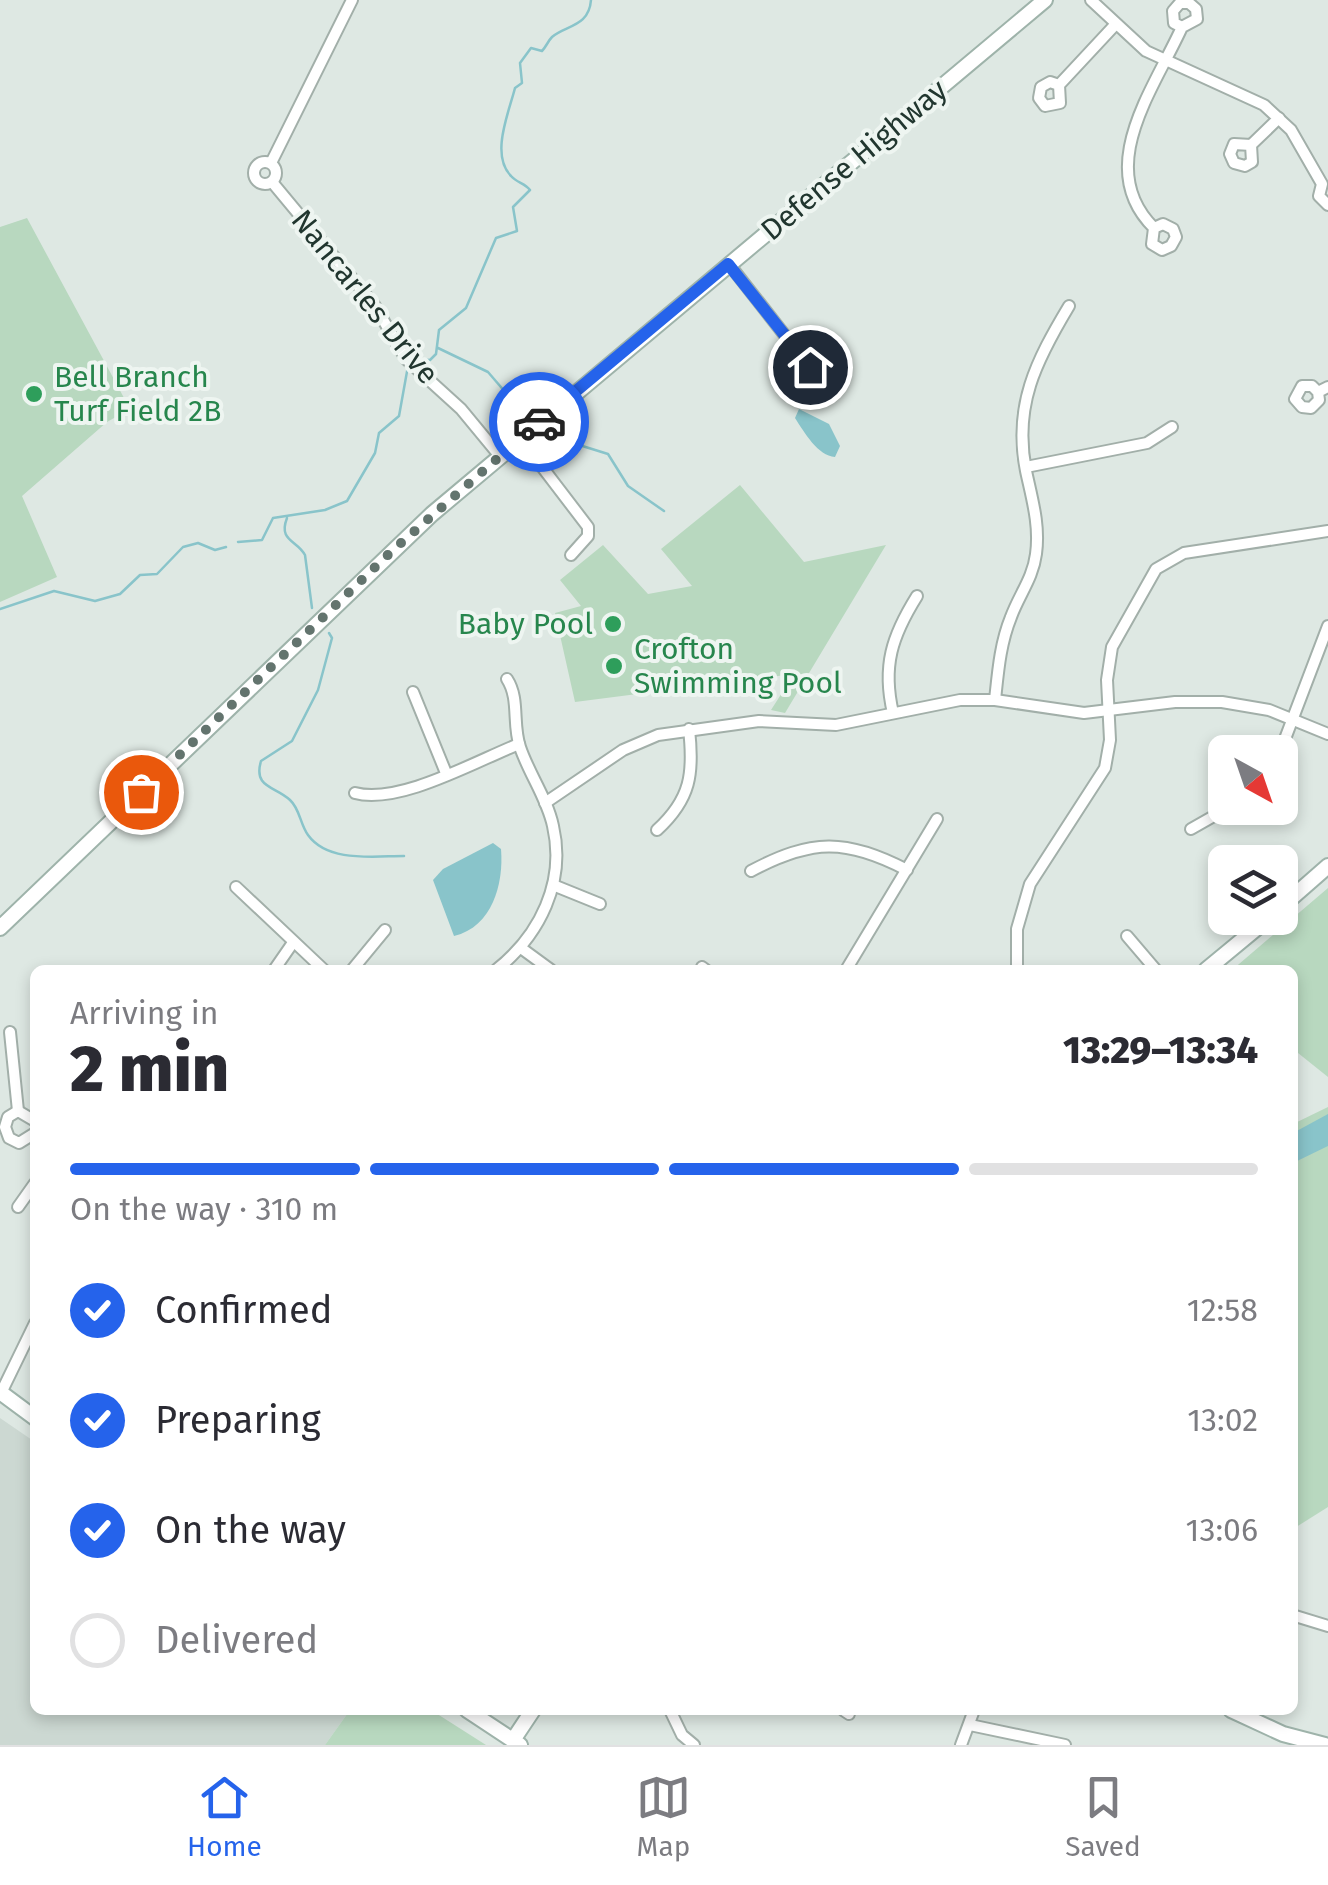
<!DOCTYPE html>
<meta charset="utf-8">
<style>
body{margin:0;font-family:"Fira Sans",sans-serif;background:#f2f2f3;color:#2b2b33;height:100vh;display:flex;flex-direction:column;font-size:38px;white-space:nowrap}
*{box-sizing:border-box;margin:0}
p{font-size:32px;color:#7c7c81}
.icon{flex:none;width:55px;height:55px;fill:none;stroke:currentColor;stroke-width:2;stroke-linecap:round;stroke-linejoin:round}
.map{position:relative;flex:1;overflow:hidden}
.details{position:absolute;left:30px;top:965px;width:1268px;height:750px;display:flex;flex-direction:column;background:#fff;border-radius:15px;box-shadow:0 5px 15px #0003}
.details>*{flex:none}
.needle{width:65px;rotate:140deg}
.tools{position:absolute;left:1208px;top:735px;display:grid;gap:20px}
.tools a{display:grid;place-items:center;width:90px;height:90px;border-radius:15px;background:#fff;box-shadow:0 5px 15px #0003;font-size:50px}
.pin{position:absolute;display:grid;place-items:center;width:85px;height:85px;color:#fff;margin:-42px;border:5px solid #fff;border-radius:50%;box-shadow:0 2px 10px #0007}
.courier{position:absolute;display:grid;place-items:center;width:100px;height:100px;margin:-50px;border:8px solid #2563eb;border-radius:50%;background:#fff;color:#222;box-shadow:0 2px 12px #0007}
.overview em{font-style:normal;font-weight:800}
.overview div{display:flex;flex-direction:column-reverse}
.overview{display:flex;align-items:center;justify-content:space-between;height:170px;padding:0 40px}
h1{font-size:65px;font-weight:800;line-height:75px}
.bar{display:grid;grid-template-columns:repeat(4,1fr);gap:15px 10px;align-content:center;height:120px;padding:0 40px}
.bar i{height:12px;border-radius:8px;background:#e1e1e2}
.bar .current{background:#2563eb}
.bar p{grid-column:span 4}
ol{padding:0 40px;list-style:none}
li{display:flex;align-items:center;gap:30px;height:110px}
li p{margin-inline-start:auto}
li .icon{padding:10px;border-radius:50%;background:#2563eb;color:#fff;stroke-width:4}
li:last-child{color:#7c7c81}
li i{width:55px;height:55px;border:5px solid #e1e1e2;border-radius:50%}
.tabs{display:flex;justify-content:space-around;align-items:center;height:140px;border-top:2px solid #e1e1e2;background:#fff;font-size:28px;color:#7c7c81}
.tabs a{display:grid;justify-items:center;gap:5px}
.tabs .current{color:#2563eb}
.map>svg:first-child{display:block}
</style>
<div class="map">
<svg width="1328" height="1745" viewBox="0 0 1328 1745">
<rect width="100%" height="100%" fill="#dee8e3"/>
<path fill="#ccd8d2" d="M0 1418 35 1442V1710H350L325 1745H0Z"/>
<g fill="#b8d8bf">
<path d="M27 218 130 409 107 422 22 496 57 577 0 602V227Z"/>
<path d="M740 485 804 562 886 545 785 713 771 710 794 674 575 702 555 613 581 606 560 580 603 545 648 594 692 586 661 549Z"/>
<path d="M1328 888V1077L1293 1049 1292 970H1232Z"/>
<path d="M1328 1107V1507L1293 1529V1124Z"/>
<path d="M350 1710H431L486 1745H325Z"/>
</g>
<g fill="#89c4ca">
<path d="M799 409 829 424 840 446 835 457C818 456 804 432 795 418Z"/>
<path d="M493 843 501 849C504 884 492 927 454 936L433 880 443 869Z"/>
<path d="M1328 1114V1146L1293 1163V1133Z"/>
</g>
<g fill="none" stroke-linecap="round" stroke-linejoin="round">
<g stroke="#89c4ca" stroke-width="2.5">
<path d="M438 348 488 372 525 415"/>
<path d="M413 359 430 360 436 354 439 330 466 308 496 238 517 231 513 207 530 190C525 183 517 183 511 176 490 155 509 112 515 88L522 83 520 63 531 48 542 51C546 47 548 41 552 37 566 25 589 27 591 0"/>
<path d="M544 434 608 454 628 486 664 511"/>
<path d="M287 518C278 541 297 540 305 555L312 608"/>
<path d="M238 542 262 540 273 518 325 510 347 501 375 453 379 433 399 416 408 366"/>
<path d="M0 609 54 591 95 601 120 594 140 575 157 574 183 547 198 543 215 550 226 547"/>
<path d="M329 633 332 638 318 690 292 741 261 761C253 788 275 786 290 800 300 809 300 824 308 835 328 863 374 856 404 856"/>
</g>
<defs>
<g id="street">
<path d="M1091 0 1146 51 1264 105 1291 130 1322 184 1319 196 1328 205"/>
<path d="M1059 85 1060 103 1045 106 1039 98 1041 87 1050 82 1059 85 1114 26"/>
<path d="M1251 145 1252 162 1245 166 1234 163 1230 154 1234 144 1251 145 1279 118"/>
<circle cx="265" cy="173" r="11"/>
<path d="M271 163 352 0"/>
<path d="M272 182 375 306 406 359 461 409 499 455"/>
<path d="M1154 228 1163 224 1173 229 1176 237 1171 246 1162 250 1152 244 1154 228C1093 168 1154 89 1182 27L1197 19 1196 9 1189 3H1180L1173 11 1174 23 1182 27"/>
<path d="M729 264 826 388"/>
<path d="M1318 392 1312 386H1302L1295 399 1302 407 1311 408 1319 400 1318 392 1328 387"/>
<path d="M520 438 588 527V536L571 555"/>
<path d="M1026 467 1147 443 1172 427"/>
<path d="M413 692 446 773"/>
<path d="M995 700C998 672 1000 644 1011 617 1019 595 1033 578 1036 554 1040 525 1032 499 1026 471 1013 406 1036 361 1069 306"/>
<path d="M893 713C882 666 892 636 917 596"/>
<path d="M1280 752 1328 626"/>
<path d="M355 793C399 805 476 761 519 744"/>
<path d="M545 803 623 750 658 735 759 721 836 725 960 700H995L1084 713 1175 702H1222L1269 710 1328 734"/>
<path d="M1191 829 1228 808"/>
<path d="M657 830C691 799 694 773 689 729"/>
<path d="M751 871C811 839 846 838 907 870"/>
<path d="M553 885 600 904"/>
<path d="M236 887 324 970"/>
<path d="M1127 936 1156 970"/>
<path d="M521 948 551 970"/>
<path d="M702 967 706 970"/>
<path d="M274 970 292 944"/>
<path d="M352 970 385 930"/>
<path d="M496 970C540 935 566 882 553 826 547 798 529 774 520 747 512 724 520 699 507 679"/>
<path d="M846 970 937 819"/>
<path d="M1017 970V929L1030 884 1105 768 1110 740 1107 680 1112 647 1156 569 1184 553 1328 531"/>
<path d="M10 1032 18 1111"/>
<path d="M35 1121 18 1111 8 1117 5 1127 9 1138 19 1143 35 1133"/>
<path d="M18 1207 35 1183"/>
<path d="M1 1393 35 1323"/>
<path d="M1292 1615 1328 1626"/>
<path d="M670 1710 682 1735 694 1745"/>
<path d="M843 1710 849 1714"/>
<path d="M970 1725 1065 1745"/>
<path d="M961 1745 974 1710"/>
</g>
<g id="secondary">
<path d="M1280 908 1328 866"/>
<path d="M0 928 432 514 1045 0"/>
<path d="M1206 970 1269 918"/>
<path d="M0 1392 35 1418"/>
<path d="M467 1710 520 1745"/>
<path d="M1231 1710 1283 1734 1325 1745"/>
<path d="M513 1740 533 1710"/>
</g>
</defs>
<use href="#street" stroke="#a2afa9" stroke-width="14"/>
<use href="#secondary" stroke="#9eb3aa" stroke-width="18"/>
<use href="#street" stroke="#fff" stroke-width="10"/>
<use href="#secondary" stroke="#fff" stroke-width="14"/>
</g>
<g fill="none" stroke-linecap="round" stroke-linejoin="round">
<path stroke="#63746e" stroke-width="10" stroke-dasharray="0 18" d="M141 792 393 550 539 422"/>
<path stroke="#2563eb" stroke-width="12" d="M539 422 728 264 810 367"/>
</g>
<g fill="#2e9e5b" stroke="#eef5f1" stroke-width="4">
<circle cx="34" cy="394" r="10"/>
<circle cx="613" cy="624" r="10"/>
<circle cx="614" cy="666" r="10"/>
</g>
<g text-anchor="middle" stroke-width="8" stroke-linejoin="round" paint-order="stroke">
<g font-size="30" fill="#21362f" stroke="#eef5f1">
<text transform="translate(854 160) rotate(-40)" y="10">Defense Highway</text>
<text transform="translate(365 297) rotate(51)" y="10">Nancarles Drive</text>
</g>
<g font-size="30" fill="#27864d" stroke="#eef5f1" text-anchor="start">
<text x="54" y="387">Bell Branch<tspan x="54" dy="34">Turf Field 2B</tspan></text>
<text x="593" y="634" text-anchor="end">Baby Pool</text>
<text x="634" y="659">Crofton<tspan x="634" dy="34">Swimming Pool</tspan></text>
</g>
</g>
</svg>
<div class="tools">
<a><svg class="needle" viewBox="-14 -14 28 28"><path d="M0-13l5 13h-10z" fill="#e53935"/><path d="M0 13l5-13h-10z" fill="#7c7c81"/></svg></a>
<a><svg class="icon" aria-label="layers" viewBox="0 0 24 24"><path d="M12 4l9 5-9 5-9-5zM3 14l9 5 9-5"/></svg></a>
</div>
<div class="pin" style="left:141px;top:792px;background:#ea580c"><svg class="icon" aria-label="bag" viewBox="0 0 24 24"><path d="M5 8h14l-1 12H6zM9 8a3 3 0 0 1 6 0"/></svg></div>
<div class="pin" style="left:810px;top:367px;background:#1f2937"><svg class="icon" aria-label="home" viewBox="0 0 24 24"><path d="M3 11l9-7 9 7M6 9v11h12V9"/></svg></div>
<div class="courier" style="left:539px;top:422px"><svg class="icon" aria-label="car" viewBox="0 0 24 24"><path d="M5 17H2v-5l4-1 3-4h7l3 4 3 1v5h-3M9 17h6M6 11h13"/><circle cx="7" cy="17" r="2"/><circle cx="17" cy="17" r="2"/></svg></div>
<section class="details">
<div class="overview"><div><h1>2 min</h1><p>Arriving in</p></div><em>13:29–13:34</em></div>
<div class="bar"><i class="current"></i><i class="current"></i><i class="current"></i><i></i><p>On the way · 310 m</p></div>
<ol>
<li><svg class="icon" aria-label="check" viewBox="0 0 24 24"><path d="M5 12l5 5 9-10"/></svg>Confirmed<p>12:58</p></li>
<li><svg class="icon" aria-label="check" viewBox="0 0 24 24"><path d="M5 12l5 5 9-10"/></svg>Preparing<p>13:02</p></li>
<li><svg class="icon" aria-label="check" viewBox="0 0 24 24"><path d="M5 12l5 5 9-10"/></svg>On the way<p>13:06</p></li>
<li><i></i>Delivered</li>
</ol>
</section>
</div>
<nav class="tabs">
<a class="current"><svg class="icon" aria-label="home" viewBox="0 0 24 24"><path d="M3 11l9-7 9 7M6 9v11h12V9"/></svg>Home</a>
<a><svg class="icon" aria-label="map" viewBox="0 0 24 24"><path d="M3 6l6-2 6 2 6-2v14l-6 2-6-2-6 2zM9 4v14M15 6v14"/></svg>Map</a>
<a><svg class="icon" aria-label="saved" viewBox="0 0 24 24"><path d="M7 4h10v16l-5-4-5 4z"/></svg>Saved</a>
</nav>
